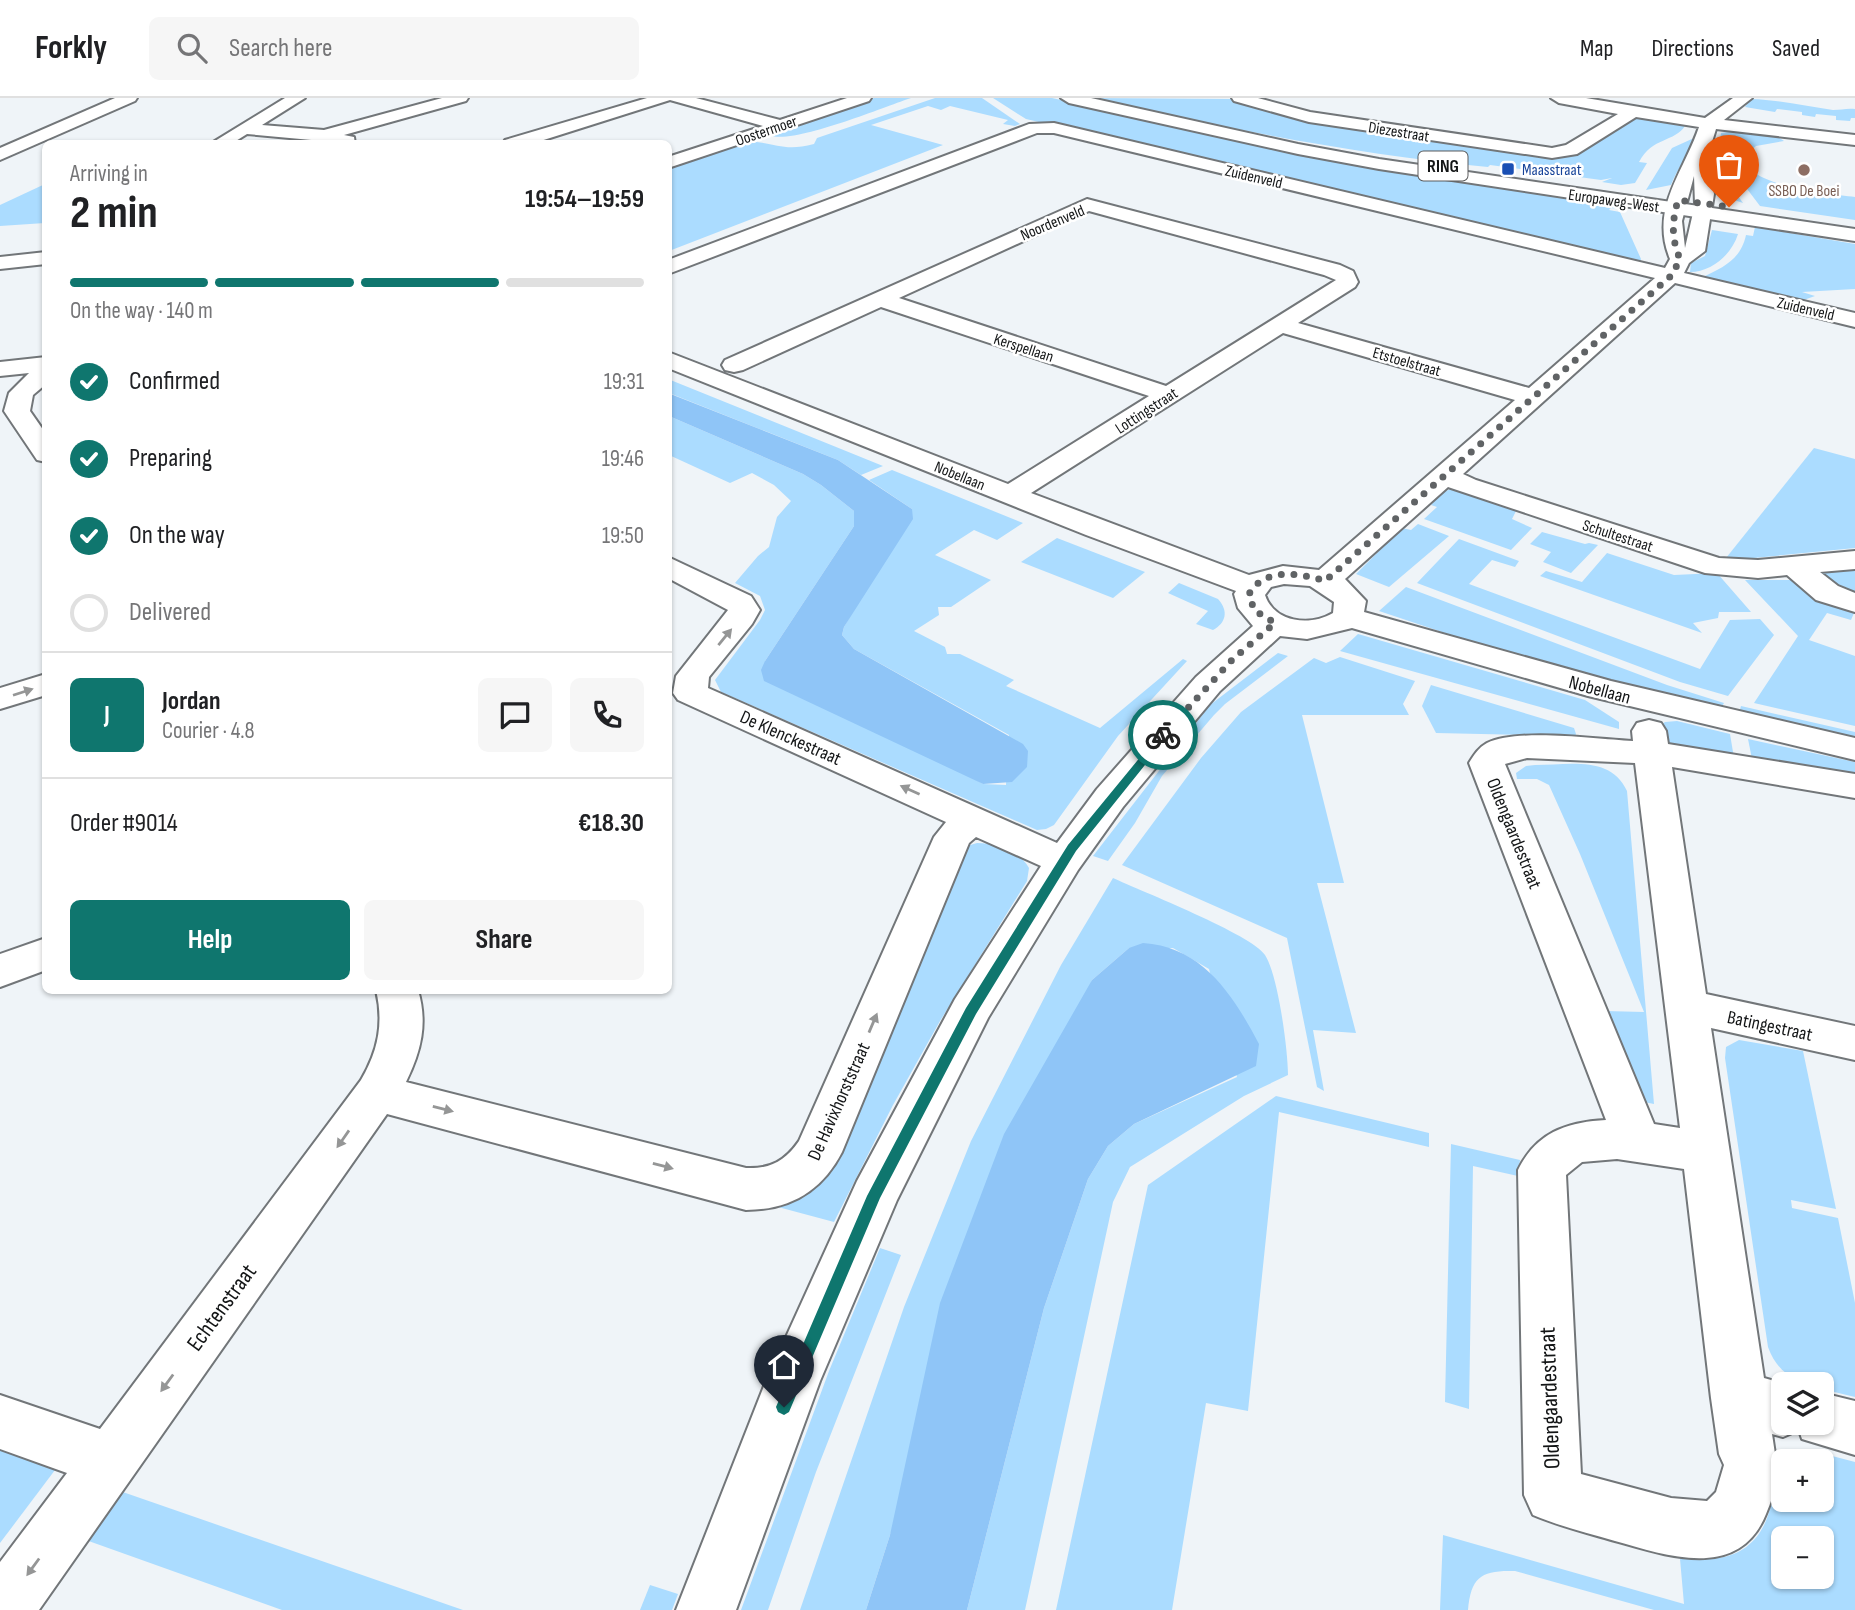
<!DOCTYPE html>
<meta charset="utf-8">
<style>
body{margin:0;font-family:"Sofia Sans Condensed",sans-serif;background:#f6f6f6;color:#202124;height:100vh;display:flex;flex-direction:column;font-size:26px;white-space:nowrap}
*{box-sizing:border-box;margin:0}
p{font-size:23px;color:#757577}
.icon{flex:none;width:38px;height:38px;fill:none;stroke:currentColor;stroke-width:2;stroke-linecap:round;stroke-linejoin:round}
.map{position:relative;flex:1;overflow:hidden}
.panel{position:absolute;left:42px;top:42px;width:630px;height:854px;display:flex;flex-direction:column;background:#fff;border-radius:10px;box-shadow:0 2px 5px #0004}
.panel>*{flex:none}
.buttons{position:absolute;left:1771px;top:1274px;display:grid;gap:14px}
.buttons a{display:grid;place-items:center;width:63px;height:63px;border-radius:10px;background:#fff;box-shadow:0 2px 5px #0004;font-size:35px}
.pin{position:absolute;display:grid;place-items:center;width:60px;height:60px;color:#fff;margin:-72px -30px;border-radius:50% 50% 50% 0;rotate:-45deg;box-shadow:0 0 7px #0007}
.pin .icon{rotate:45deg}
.courier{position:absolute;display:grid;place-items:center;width:70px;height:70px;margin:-35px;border:5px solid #0f766e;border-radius:50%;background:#fff;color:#222;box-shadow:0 2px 9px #0007}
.summary em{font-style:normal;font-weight:700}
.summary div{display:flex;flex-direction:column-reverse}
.summary{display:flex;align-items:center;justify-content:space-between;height:119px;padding:0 28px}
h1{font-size:46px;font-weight:700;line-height:52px}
.bar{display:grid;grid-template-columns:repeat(4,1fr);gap:10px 7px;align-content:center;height:84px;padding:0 28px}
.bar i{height:9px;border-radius:5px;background:#e0e0e0}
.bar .active{background:#0f766e}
.bar p{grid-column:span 4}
.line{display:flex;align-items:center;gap:18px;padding:0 28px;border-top:2px solid #e0e0e0}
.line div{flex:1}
.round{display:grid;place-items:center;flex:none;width:74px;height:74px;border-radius:10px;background:#f6f6f6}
ol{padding:0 28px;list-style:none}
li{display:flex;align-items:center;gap:21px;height:77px}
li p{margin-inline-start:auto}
li .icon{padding:7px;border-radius:50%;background:#0f766e;color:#fff;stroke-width:4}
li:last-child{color:#757577}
li i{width:38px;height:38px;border:4px solid #e0e0e0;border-radius:50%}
.primary-button{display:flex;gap:14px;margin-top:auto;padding:14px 28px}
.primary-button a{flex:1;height:80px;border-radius:10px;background:#0f766e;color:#fff;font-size:28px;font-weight:700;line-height:80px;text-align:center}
.primary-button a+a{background:#f6f6f6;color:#202124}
header{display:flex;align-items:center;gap:42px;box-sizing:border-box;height:98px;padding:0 35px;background:#fff;border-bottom:2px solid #e0e0e0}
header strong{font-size:33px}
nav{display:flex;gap:38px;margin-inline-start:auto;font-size:24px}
.search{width:490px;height:63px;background:#f6f6f6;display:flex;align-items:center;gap:18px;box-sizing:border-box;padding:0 24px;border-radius:10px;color:#757577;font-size:26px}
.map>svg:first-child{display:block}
</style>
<header>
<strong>Forkly</strong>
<div class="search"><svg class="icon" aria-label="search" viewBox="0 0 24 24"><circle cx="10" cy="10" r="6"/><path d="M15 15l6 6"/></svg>Search here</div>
<nav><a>Map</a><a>Directions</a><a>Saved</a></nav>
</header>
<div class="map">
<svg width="1855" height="1512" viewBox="0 0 1855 1512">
<rect width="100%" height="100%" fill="#eff4f8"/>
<g fill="#abdcff" fill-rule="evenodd">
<path d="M874 0H911C886 8 786 50 768 36Z"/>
<path d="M935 0H982L1020 26 1015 28 1003 26 1008 22 950 8 941 12 928 8 871 27 943 47 669 153V70C686 64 733 43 748 43 776 45 784 54 814 46L817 40Z"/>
<path d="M993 0H1052L1363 68 1622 108 1621 111 1611 110 1609 112 1620 114 1641 161 1640 165 1026 21Z"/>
<path d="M1088 0 1231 1 1307 21 1552 59 1578 56 1635 19 1685 28C1675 44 1652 39 1639 64L1647 65 1635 85 1621 87 1602 84 1612 80 1601 82 1490 67 1488 69C1353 56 1220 29 1088 0Z"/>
<path d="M1751 1C1780 2 1805 8 1833 12 1841 12 1847 10 1855 11V20H1851L1850 23 1836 22V18L1816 16 1815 19 1802 17V14L1777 11 1775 14 1745 9Z"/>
<path d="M1740 32 1778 39 1784 43 1756 48 1745 57C1746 60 1746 64 1748 68 1761 89 1831 96 1855 99V122L1760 108 1719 54 1721 35Z"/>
<path d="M1694 40C1692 54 1677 70 1671 87L1646 92 1672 50Z"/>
<path d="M1708 61 1716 67 1743 105 1725 99 1715 93Z"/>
<path d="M45 86V125L0 128V107Z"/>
<path d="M1755 129 1855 146V191L1802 194 1815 198 1801 203 1703 179C1724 169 1741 161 1746 137L1753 138Z"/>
<path d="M1712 132 1738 136C1732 156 1712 174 1690 174L1691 165 1705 158Z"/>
<path d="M668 281 883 368 861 377 838 362 669 295Z"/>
<path d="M669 318 803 376 821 387 854 413V428L765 563 983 686 1006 687 1009 637 854 551 842 537 844 529 912 411 869 382 892 372 1023 425 997 442 974 432 935 457 991 482 951 509H938L939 517 914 533 945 549 947 556H960L1014 582 1006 588 1100 630 1183 561 1187 563 1118 638 1054 727 1046 731 1037 732 721 594 715 582 760 522 765 512 760 498 735 485 758 458 769 449 777 419 791 403 774 387 752 375 730 385 669 357Z"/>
<path d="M1814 350 1855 361V450L1733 462 1726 460Z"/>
<path d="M1451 391 1466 393 1517 411 1512 421 1532 430 1511 452 1424 421 1437 409 1431 407 1441 395Z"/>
<path d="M1418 426 1449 438 1389 489 1356 476 1402 430 1411 432Z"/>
<path d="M1542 434 1585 446 1589 445 1598 447 1571 475 1543 464 1551 454 1530 446Z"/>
<path d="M1057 440 1145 474 1113 500 1021 464Z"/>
<path d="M1459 441 1519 463 1515 469 1492 462 1469 486 1700 571 1730 522 1760 521 1774 537 1728 598 1680 584 1417 485Z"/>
<path d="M1607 455 1674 477 1717 475 1751 514H1719L1718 520 1693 525 1702 535 1540 478 1546 473 1582 484Z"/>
<path d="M1855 469V499L1817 475 1821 473Z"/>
<path d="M1745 482H1792L1821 504 1854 515 1851 522 1827 515 1809 542 1855 558V628L1754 605 1798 538Z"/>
<path d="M1179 485 1218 501C1229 513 1226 525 1213 532L1196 526 1208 513 1168 495Z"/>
<path d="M1406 489 1667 587 1724 605 1720 612 1460 540 1379 513Z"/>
<path d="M1358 536 1585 602 1619 624V631L1340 553Z"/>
<path d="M1278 555 1288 558 1225 606 1214 617 1162 678 1135 725 1108 763 1093 758 1210 607Z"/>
<path d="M1340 559 1415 583 1403 606 1409 617H1302L1344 785H1317L1356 935 1313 932 1324 993 1317 989 1287 840 1122 767 1201 660 1241 614 1314 560 1326 565Z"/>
<path d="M1431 587 1574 630 1576 636 1575 638 1436 635 1422 608Z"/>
<path d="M1741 608 1855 634V640L1739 615Z"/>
<path d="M1677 623 1730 636 1734 660 1673 649 1664 643 1661 627 1665 624Z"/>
<path d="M1748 641 1855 664V678L1752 661Z"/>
<path d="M1535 667C1568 667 1611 657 1627 693L1654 1006 1644 1004 1605 913 1644 914 1580 756 1549 687 1537 681H1517L1516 675 1526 668Z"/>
<path d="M977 745C996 745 1020 753 1029 770L1027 783 940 923 893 1007 834 1124 778 1109 967 748Z"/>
<path d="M1113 780C1141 793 1253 837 1265 857 1278 877 1288 952 1288 977L1244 998 1130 1069 1113 1104 1025 1512H967L1044 1210 1088 1081 1108 1048 1134 1026 1237 979 1209 871 1173 850H1129L1092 882 890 1437 866 1512H800L904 1209 971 1043 1061 867Z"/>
<path d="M1739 942 1803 953 1836 1111 1791 1102 1792 1110 1838 1120 1855 1205V1299L1822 1291V1286C1795 1286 1777 1274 1768 1249L1725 960 1726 949Z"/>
<path d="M1276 998 1429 1035V1049L1279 1014 1248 1313 1206 1305 1172 1512H1056L1148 1087Z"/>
<path d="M1451 1046 1520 1062 1518 1078 1473 1068 1469 1311 1445 1304Z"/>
<path d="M880 1150 901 1157 816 1374 768 1512H741L829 1273Z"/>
<path d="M0 1351 55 1372 0 1445Z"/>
<path d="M1817 1354 1855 1364V1512H1654L1515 1473C1482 1472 1471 1478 1468 1512H1440L1443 1437 1684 1506 1680 1461 1683 1459C1694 1459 1706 1461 1717 1460 1759 1456 1776 1415 1772 1378L1783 1381V1402H1822V1363H1792L1805 1355ZM1783 1440H1822V1479H1783Z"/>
<path d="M117 1392 463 1512H282L83 1441Z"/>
<path d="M650 1487 678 1496 672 1512H640Z"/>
</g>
<g fill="#8fc5f7">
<path d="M668 295 838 362 912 411 913 421 844 529 842 537 854 551 1023 646 1028 653 1027 669 1012 684 983 686 764 583 761 572 765 563 854 428V413L821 387 803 376 669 318Z"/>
<path d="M1143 845C1203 849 1233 897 1259 946L1256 968 1134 1026 1108 1048 1088 1081 1044 1210 967 1512H866L890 1437 940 1205 1004 1036 1092 882 1129 850Z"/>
</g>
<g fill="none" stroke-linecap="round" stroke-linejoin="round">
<defs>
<g id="minor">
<path d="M115 0H137L135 3 0 62V50Z"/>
<path d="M285 0H305L262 27 324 32 442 0H468L466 3 344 37 354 39 355 46 247 36 231 46H210Z"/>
<path d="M647 0H696L780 22 847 0H871L869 3 668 70V59L763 28 670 2 531 46H503L505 42Z"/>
<path d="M1232 0H1258L1310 14 1552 50 1566 47 1618 16 1559 5 1551 0H1586L1705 20 1733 0H1752L1724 22 1855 37V47L1716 31 1707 60 1714 96 1705 153 1689 165 1684 175 1855 215V229L1675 185 1463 376 1476 382 1719 460 1758 462 1855 453V471L1820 474 1838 488 1855 495V514L1816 502 1787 477 1758 480 1705 475 1448 389 1345 481 1366 503 1364 514 1611 583 1855 640V662L1588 598 1352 530 1307 541 1280 538 1220 593 1123 709 1078 772 988 920 897 1102 820 1283 736 1512H676L766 1283 857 1083 955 901 1041 768 976 739 969 745 842 1054C822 1093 790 1112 746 1112L387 1016 39 1512H0V1464L67 1375 0 1351V1297L100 1331 361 982C378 953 384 926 376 892H418C428 926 421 953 406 984L746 1070C771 1071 785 1063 799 1043L934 739 946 724 678 602 673 595 676 578 728 512 668 480V459L751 498 760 512 752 526 709 579 708 590 1057 745 1097 691 1196 579 1253 528 1238 510 1234 496 1236 493 1086 437 668 270V254L1008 386 1149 298 881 209 743 272 734 274 725 272 722 267 725 262 1087 101 1340 167 1353 173 1358 184 1355 189 1298 225 1529 290 1655 180 1054 35H1037L668 176V162L1029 26 1054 25 1665 170 1670 161C1649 111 1684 74 1699 29L1636 19 1577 56 1552 60 1309 24 1234 3ZM1694 78 1695 106 1685 150 1682 123ZM1089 113 1324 177 1336 182 1166 288 899 200ZM1283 235 1515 302 1319 472 1283 468 1249 477 1031 395ZM1284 486 1310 488 1334 504 1333 515C1309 529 1274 524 1265 497L1271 489Z"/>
<path d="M46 154V166L0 171V159Z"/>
<path d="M46 259V286L33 297 30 313 46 336V364L37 362 4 313 9 295 29 275 0 278V264Z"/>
<path d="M46 576V597L0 611V590Z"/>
<path d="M1649 622 1661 625 1666 633 1668 646 1855 676V700L1672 669 1706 896 1855 928V962L1711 930 1764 1280 1785 1286H1783V1325H1822V1295L1855 1303V1357L1802 1341 1799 1332 1783 1339 1772 1336 1775 1356 1771 1365C1779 1383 1773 1399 1766 1416 1739 1483 1668 1458 1615 1443 1587 1435 1559 1428 1533 1417L1524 1397 1518 1072C1536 1035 1566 1024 1606 1022L1469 665C1474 657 1478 650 1487 645 1518 630 1596 641 1633 643L1632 633 1637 625ZM1527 660 1635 665 1680 1030 1654 1026 1505 666ZM1617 1061 1684 1071 1711 1300 1719 1356 1724 1367 1716 1394 1707 1403 1671 1400 1581 1376 1566 1077 1582 1064Z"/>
<path d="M46 840V872L0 889V856Z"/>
</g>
<path id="major" d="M1061 0H1091L1298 46 1379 61 1855 131V143L1379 71 1298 56 1069 5Z"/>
</defs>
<use href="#minor" stroke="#727679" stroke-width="4"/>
<use href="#major" stroke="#727679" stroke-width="4"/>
<use href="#minor" fill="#fff" fill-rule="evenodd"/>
<use href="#major" fill="#fff" fill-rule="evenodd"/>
</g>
<defs><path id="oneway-solid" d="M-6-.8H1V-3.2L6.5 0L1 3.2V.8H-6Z" transform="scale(1.75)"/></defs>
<g fill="#959696">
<use href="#oneway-solid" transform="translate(725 539) rotate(-51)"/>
<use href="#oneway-solid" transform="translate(23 594) rotate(-18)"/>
<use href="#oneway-solid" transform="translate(910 692) rotate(-156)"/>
<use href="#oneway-solid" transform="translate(873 925) rotate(-67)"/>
<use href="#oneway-solid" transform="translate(443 1011) rotate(14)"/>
<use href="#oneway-solid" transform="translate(343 1041) rotate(125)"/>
<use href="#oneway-solid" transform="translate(663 1068) rotate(15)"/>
<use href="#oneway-solid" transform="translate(167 1285) rotate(126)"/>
<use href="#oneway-solid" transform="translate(33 1469) rotate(126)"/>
</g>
<path fill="#0f766e" d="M1160 635 1169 637 1076 753 976 916 880 1100 789 1314 784 1317 778 1314 776 1309 867 1098 966 910 1068 747Z"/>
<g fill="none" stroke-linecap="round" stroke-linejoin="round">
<path stroke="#606365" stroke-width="7" stroke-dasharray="0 12.6" d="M1163 637 1233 561 1275 525 1254 512 1249 496C1264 469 1300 475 1325 483L1672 177 1680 161C1671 140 1672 123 1678 102L1729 109"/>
</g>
<rect fill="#1a4fb4" stroke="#fff" stroke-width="2.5" x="1501" y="64" width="14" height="14" rx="3.5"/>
<circle fill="#8d6e63" stroke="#fff" stroke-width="2.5" cx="1804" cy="72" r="7"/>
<g text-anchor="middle" stroke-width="5" stroke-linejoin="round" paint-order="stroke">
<g font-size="16" fill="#131516" stroke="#fff">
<text transform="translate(766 32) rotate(-19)" y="6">Oostermoer</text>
<text transform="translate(1399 33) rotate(9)" y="6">Diezestraat</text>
<text transform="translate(1254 78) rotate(13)" y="6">Zuidenveld</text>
<text transform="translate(1614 102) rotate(8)" y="6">Europaweg-West</text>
<text transform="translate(1052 124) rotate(-23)" y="6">Noordenveld</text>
<text transform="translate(1806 210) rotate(13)" y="6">Zuidenveld</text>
<text transform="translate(1024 249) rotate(18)" y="6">Kerspellaan</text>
<text transform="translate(1407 263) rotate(16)" y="6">Etstoelstraat</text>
<text transform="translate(1146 312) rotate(-33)" y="6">Lottingstraat</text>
<text transform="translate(960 377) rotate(22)" y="6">Nobellaan</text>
<text transform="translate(1618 437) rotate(18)" y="6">Schultestraat</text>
</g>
<g font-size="16" fill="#164399" stroke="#fff" text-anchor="start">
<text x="1522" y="77">Maasstraat</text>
</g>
<g font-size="16" fill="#785e54" stroke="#fff">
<text x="1804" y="98">SSBO De Boei</text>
</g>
<rect fill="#fff" stroke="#5a5b5c" stroke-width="2" x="1418.5" y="53.5" width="49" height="29" rx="5"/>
<g font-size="18" font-weight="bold" fill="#131516">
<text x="1443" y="74">RING</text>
</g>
<g font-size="19" fill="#131516" stroke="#fff">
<text transform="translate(1600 591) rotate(15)" y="7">Nobellaan</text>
<text transform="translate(791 639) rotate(24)" y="7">De Klenckestraat</text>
<text transform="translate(1515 735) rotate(68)" y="7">Oldengaardestraat</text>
<text transform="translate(1770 927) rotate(12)" y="7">Batingestraat</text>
<text transform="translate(838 1003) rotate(-66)" y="7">De Havixhorststraat</text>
</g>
<g font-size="23" fill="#131516" stroke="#fff">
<text transform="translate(221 1209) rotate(-54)" y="8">Echtenstraat</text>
<text transform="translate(1549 1300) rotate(-92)" y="8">Oldengaardestraat</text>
</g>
</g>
</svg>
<div class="buttons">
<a><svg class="icon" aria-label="layers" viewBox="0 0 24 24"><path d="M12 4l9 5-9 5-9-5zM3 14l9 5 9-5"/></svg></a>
<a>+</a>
<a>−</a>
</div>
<div class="pin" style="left:1729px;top:109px;background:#ea580c"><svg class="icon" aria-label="bag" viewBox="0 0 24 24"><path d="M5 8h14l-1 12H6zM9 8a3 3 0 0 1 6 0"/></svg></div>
<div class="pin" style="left:784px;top:1309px;background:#1f2937"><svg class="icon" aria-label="home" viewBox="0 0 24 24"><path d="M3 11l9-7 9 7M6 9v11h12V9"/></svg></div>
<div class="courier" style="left:1163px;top:637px"><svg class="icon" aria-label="bike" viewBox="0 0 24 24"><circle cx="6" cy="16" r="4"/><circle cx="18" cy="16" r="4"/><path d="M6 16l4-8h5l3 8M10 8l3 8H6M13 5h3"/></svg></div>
<section class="panel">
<div class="summary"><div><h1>2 min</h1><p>Arriving in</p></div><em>19:54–19:59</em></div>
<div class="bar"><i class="active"></i><i class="active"></i><i class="active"></i><i></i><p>On the way · 140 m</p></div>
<ol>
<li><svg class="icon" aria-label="check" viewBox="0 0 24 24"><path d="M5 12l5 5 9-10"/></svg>Confirmed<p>19:31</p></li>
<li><svg class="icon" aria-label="check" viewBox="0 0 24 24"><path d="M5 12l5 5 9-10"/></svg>Preparing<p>19:46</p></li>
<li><svg class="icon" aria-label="check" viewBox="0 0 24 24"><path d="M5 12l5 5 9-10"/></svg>On the way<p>19:50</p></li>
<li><i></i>Delivered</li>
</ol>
<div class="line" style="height:126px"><b class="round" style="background:#0f766e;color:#fff">J</b><div><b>Jordan</b><p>Courier · 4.8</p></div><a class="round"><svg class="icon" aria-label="chat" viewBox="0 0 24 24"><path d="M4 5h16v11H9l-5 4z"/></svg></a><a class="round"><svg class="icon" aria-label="phone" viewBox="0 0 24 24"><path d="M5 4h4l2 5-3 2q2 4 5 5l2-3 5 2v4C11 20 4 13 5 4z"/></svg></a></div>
<div class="line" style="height:91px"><div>Order #9014</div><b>€18.30</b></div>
<div class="primary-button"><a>Help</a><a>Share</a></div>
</section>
</div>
